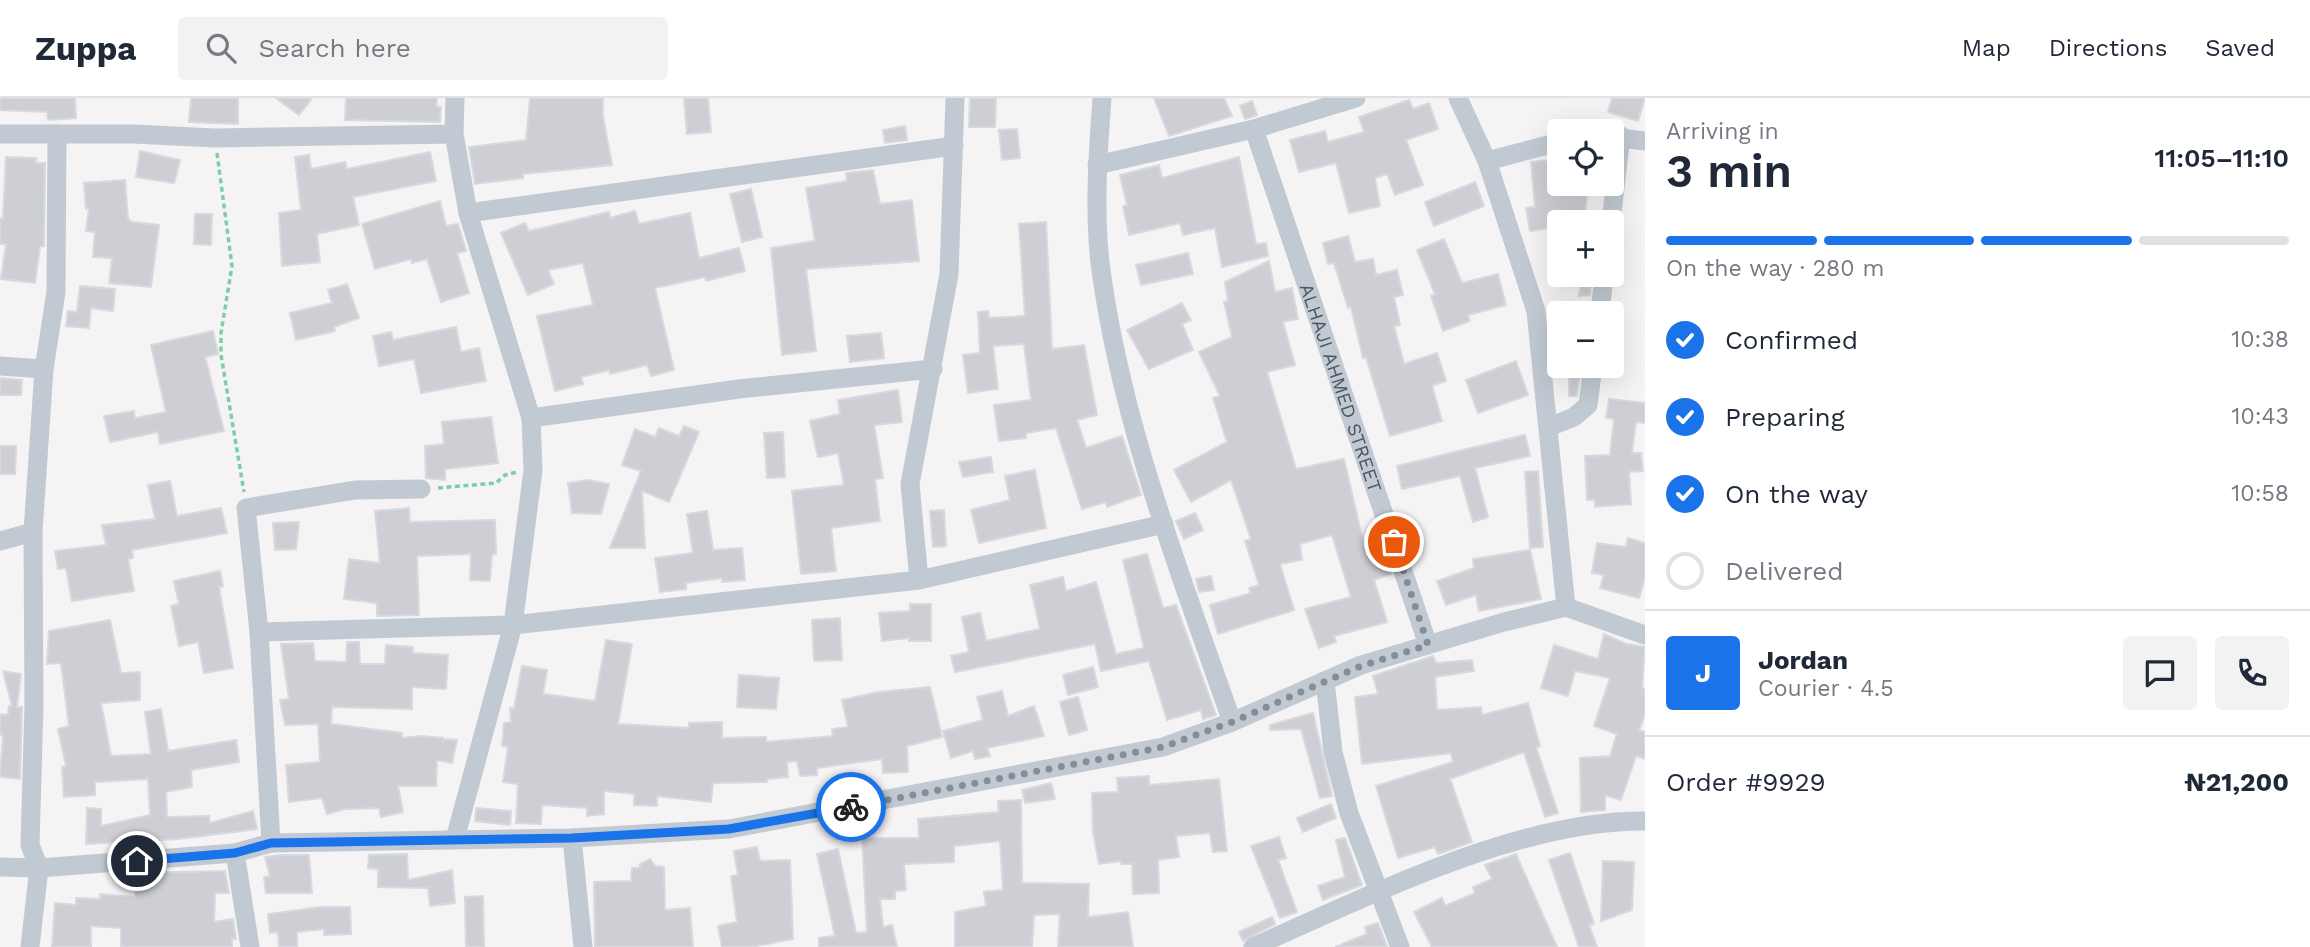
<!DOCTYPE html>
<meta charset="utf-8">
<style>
body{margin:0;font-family:"Work Sans",sans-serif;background:#f2f2f3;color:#1f2937;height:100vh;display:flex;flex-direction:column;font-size:26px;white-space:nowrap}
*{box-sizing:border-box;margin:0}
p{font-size:23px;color:#747a83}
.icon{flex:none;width:38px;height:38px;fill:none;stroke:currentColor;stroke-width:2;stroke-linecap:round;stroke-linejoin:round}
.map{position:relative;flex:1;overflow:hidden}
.drawer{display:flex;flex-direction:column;background:#fff;width:665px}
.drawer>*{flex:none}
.tools{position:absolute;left:1547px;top:21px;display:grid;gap:14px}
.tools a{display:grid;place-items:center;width:77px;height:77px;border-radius:7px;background:#fff;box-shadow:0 7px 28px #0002;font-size:35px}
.pin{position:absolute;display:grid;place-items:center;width:60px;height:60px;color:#fff;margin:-30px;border:4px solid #fff;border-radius:50%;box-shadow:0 2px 7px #0007}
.courier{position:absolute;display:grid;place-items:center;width:70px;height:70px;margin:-35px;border:5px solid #1a73e8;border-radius:50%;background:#fff;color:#222;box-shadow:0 2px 9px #0007}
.head em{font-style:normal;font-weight:600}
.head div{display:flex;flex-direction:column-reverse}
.head{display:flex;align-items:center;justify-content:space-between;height:119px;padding:0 21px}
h1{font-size:46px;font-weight:600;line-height:52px}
.bar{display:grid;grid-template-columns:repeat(4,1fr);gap:10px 7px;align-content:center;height:84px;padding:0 21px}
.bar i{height:9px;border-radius:5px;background:#e0e1e3}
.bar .current{background:#1a73e8}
.bar p{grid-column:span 4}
.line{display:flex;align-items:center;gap:18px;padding:0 21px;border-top:2px solid #e0e1e3}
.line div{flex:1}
.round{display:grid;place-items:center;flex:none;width:74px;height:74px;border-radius:7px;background:#f2f2f3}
ol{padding:0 21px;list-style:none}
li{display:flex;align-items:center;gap:21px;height:77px}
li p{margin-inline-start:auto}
li .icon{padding:7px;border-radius:50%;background:#1a73e8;color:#fff;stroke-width:4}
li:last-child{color:#747a83}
li i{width:38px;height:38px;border:4px solid #e0e1e3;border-radius:50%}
header{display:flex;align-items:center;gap:42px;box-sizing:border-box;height:98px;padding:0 35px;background:#fff;border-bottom:2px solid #e0e1e3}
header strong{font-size:33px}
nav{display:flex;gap:38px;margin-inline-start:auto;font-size:24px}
.search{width:490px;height:63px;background:#f2f2f3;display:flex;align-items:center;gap:18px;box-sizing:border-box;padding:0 24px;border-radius:7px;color:#747a83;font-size:26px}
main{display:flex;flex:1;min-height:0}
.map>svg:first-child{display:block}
</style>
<header>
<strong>Zuppa</strong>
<div class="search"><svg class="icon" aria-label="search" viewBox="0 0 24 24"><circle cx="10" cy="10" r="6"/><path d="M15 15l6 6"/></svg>Search here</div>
<nav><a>Map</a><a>Directions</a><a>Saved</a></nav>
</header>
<main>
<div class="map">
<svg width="1645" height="849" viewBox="0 0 1645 849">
<rect width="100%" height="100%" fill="#f5f3f3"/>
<g fill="#cdcfd5" stroke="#d7d9de" stroke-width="2">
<path d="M0 0H75L76 20 48 22 47 14 0 12Z"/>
<path d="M191 0H238V26L189 24Z"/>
<path d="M276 0H312L299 17Z"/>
<path d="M346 0H437L436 8 441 9 440 24 345 22Z"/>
<path d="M530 0H603V18L612 67 523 76V80L475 86 469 49 526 42Z"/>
<path d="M684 0H708L711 34 687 36Z"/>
<path d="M970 0H996L995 29H969Z"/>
<path d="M1154 0H1224L1232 18 1169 38Z"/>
<path d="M1612 0H1645L1638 23 1608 14Z"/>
<path d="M1409 2 1413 11 1429 5 1438 31 1406 42 1423 87 1395 97 1387 76 1375 80 1380 108 1349 115 1336 65 1299 74 1290 42 1325 33 1328 44 1364 34 1359 19Z"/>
<path d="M1252 3 1257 17 1245 21 1240 8Z"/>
<path d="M905 28 907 42 885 45 883 32Z"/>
<path d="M1017 31 1020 60 1002 62 999 32Z"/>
<path d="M140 53 180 62 174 85 136 79Z"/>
<path d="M430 54 436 83 353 99 359 127 317 136 320 164 282 168 279 115 301 112 295 59 309 57 311 71 345 64 347 71Z"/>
<path d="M6 59 36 60V65H45L44 148H40L35 185 1 181 6 146H0V120L3 121Z"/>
<path d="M1239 59 1256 146 1266 145 1268 158 1222 169 1215 130 1183 137 1180 125 1129 137 1123 108 1127 107 1120 77 1159 67 1162 80Z"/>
<path d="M1559 61V86H1588L1584 124H1559V129L1530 133 1526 110 1535 109 1531 64Z"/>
<path d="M873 72 880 106 912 102 919 163 806 171 816 253 782 257 771 150 815 143 806 90 847 83 846 75Z"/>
<path d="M125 82 128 121 132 124 159 127 151 189 109 185 112 160 93 159 95 134 86 133 89 110 86 111 84 85Z"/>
<path d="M1475 84 1484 108 1434 128 1425 104Z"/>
<path d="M751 91 762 139 742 144 730 96Z"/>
<path d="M440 103 446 128 458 126 466 153 457 155 469 195 441 204 427 161 412 165 411 161 375 171 362 126Z"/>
<path d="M635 113 639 126 690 115 699 160 739 150 745 173 706 183 705 179 655 190 674 272 651 278 647 267 610 276 609 272 581 279 583 286 555 293 537 218 593 207 583 165 548 172 554 186 528 197 501 135 525 125 529 133 609 114 610 120Z"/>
<path d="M195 116H212L211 147 194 146Z"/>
<path d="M1046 124 1052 251 1084 247 1097 317 1077 322 1086 350 1122 338 1141 397 1107 409 1106 404 1082 411 1056 330 1026 335V340L999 343 994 307 1031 302 1024 246 993 248 998 291 968 295 963 257 980 255 978 214 988 213 989 220 1025 218 1019 126Z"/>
<path d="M1348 138 1355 164 1373 161 1376 177 1397 172 1403 197 1394 199 1400 227 1394 228 1404 266 1437 255 1446 283 1432 288 1442 323 1390 338 1366 259 1363 260 1351 209 1348 210 1334 165 1328 166 1323 145Z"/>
<path d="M1444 141 1462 185 1498 176 1506 207 1468 217 1470 223 1443 233 1431 198 1435 196 1417 152Z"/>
<path d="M1188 155 1193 176 1141 187 1136 167Z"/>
<path d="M1269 163 1275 194 1292 190 1298 221 1283 224 1295 267 1267 274 1296 371 1344 361 1364 447 1380 442 1391 476 1374 482 1387 524 1334 538 1336 544 1319 550 1305 511 1351 499 1332 437 1300 446 1302 462 1280 466 1294 512 1218 536 1210 507 1251 495 1249 490 1259 487 1245 443 1251 441 1231 382 1191 404 1174 372 1227 344 1213 300 1220 298 1199 254 1232 239 1224 204 1228 203 1225 184Z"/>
<path d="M1582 177H1592L1590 197 1579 198Z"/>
<path d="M347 186 359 220 334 229 335 233 296 242 290 215 332 205 328 192Z"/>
<path d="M80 188 115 191 113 213 91 210 89 230 66 228 68 213 77 214Z"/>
<path d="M1182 205 1191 222 1182 226 1193 252 1149 271 1127 232Z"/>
<path d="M456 229 461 254 479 250 486 283 421 295 414 261 379 268 373 238 391 234 393 242Z"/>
<path d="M213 233 218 256 205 259 224 333 160 346 158 334 110 344 104 318 134 313 135 320 166 314 151 247Z"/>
<path d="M881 235 884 260 850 264 847 238Z"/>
<path d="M1516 263 1528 297 1478 315 1466 282Z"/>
<path d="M1569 268H1581L1577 298H1569Z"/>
<path d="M0 280 22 282 21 297H0Z"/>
<path d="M898 292 902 324 874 327 883 380 875 381 880 423 831 430 836 473 801 476 792 393 844 387 838 355 818 359 810 323 840 316 838 302Z"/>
<path d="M1609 301 1645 305V325L1636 324 1632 355H1641L1643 373 1629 374 1631 406 1595 409V402H1587L1585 358 1610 357 1614 321 1606 320Z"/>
<path d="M491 319 498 365 445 371V382L426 380 425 348 444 346 442 324Z"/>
<path d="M684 328 699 334 669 404 642 393 645 450H610L641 373 622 367 635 331 655 339 659 330 679 338Z"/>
<path d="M783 334 785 379 767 380 764 335Z"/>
<path d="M1525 337 1530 358 1475 370 1488 419 1473 424 1460 378 1402 391 1397 368Z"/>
<path d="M0 348H16L15 376H0Z"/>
<path d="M991 359 993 374 963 379 959 364Z"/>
<path d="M1035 372 1046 430 979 445 971 412 1010 402 1005 378Z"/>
<path d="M1538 373 1543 449 1530 450 1525 374Z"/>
<path d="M587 382 609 386 601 416 572 415 568 385Z"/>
<path d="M170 383 177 418 221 410 227 435 132 452 133 460 128 461 134 493 72 503 66 470 58 471 55 453 106 447 102 427 155 421 148 387Z"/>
<path d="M409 410 410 424 495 422 496 456H492L490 483 470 482 471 456 417 458 419 517 377 518V505L344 501 349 461 380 465 375 413Z"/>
<path d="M944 412 946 448 933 449 930 413Z"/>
<path d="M707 413 713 452 742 450 745 482 722 484V480L686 485V491L660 494 655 460 693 455 687 416Z"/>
<path d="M1195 415 1203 432 1184 441 1176 423Z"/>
<path d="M299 424 296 451 275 452 273 425Z"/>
<path d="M1628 440 1645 445V479L1639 500 1600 490 1604 477 1592 475 1597 445 1626 449Z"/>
<path d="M1530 452 1541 501 1479 513 1476 497 1446 507 1437 483 1474 470 1473 461Z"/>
<path d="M1147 456 1163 510 1176 507 1216 617 1203 621 1201 612 1167 622 1149 563 1101 573 1095 546 955 574 951 558 969 554 962 519 980 515 986 543 1040 531 1030 487 1063 479 1066 493 1096 484 1116 556 1144 550 1123 462Z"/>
<path d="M220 473 223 488 219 489 233 570 204 575 198 544 179 548 171 508 179 506 174 483Z"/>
<path d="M1211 478 1214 492 1199 494 1196 481Z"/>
<path d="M910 506H931V543H909V540L882 543 879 515 910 513Z"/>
<path d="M840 520 842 562 814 563 812 522Z"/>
<path d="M110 522 121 575 140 574V602L101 605 111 658 151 656 145 614 161 611 168 653 236 642 239 664 191 672 192 689 166 694 167 719 209 718 210 725 253 713 257 731 178 741 86 746 87 710 101 711V728L150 717 148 681 95 684V697L64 699 62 669 66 668 58 631 69 628 61 565 47 566 49 533Z"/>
<path d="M1604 536 1626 546 1645 549 1642 590 1645 591V617L1639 632 1645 634V661L1636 658 1621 702 1605 697V712L1581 714 1580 660 1610 658 1617 636 1594 628 1610 580 1575 573 1568 598 1541 590 1554 547 1598 561Z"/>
<path d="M606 542 632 546 618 626 689 630V625L722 624V640L766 639V644L833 638 832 631 848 629 842 602 879 594 930 589 942 639 907 648 908 674 883 675 882 661 817 670V677L800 678 797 663 787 664 788 679 767 681V684L713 685 711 704 657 698V708L634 707V696L604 693V716L587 718V710L542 707 541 726 516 725 518 686 503 684 508 649 502 648 504 625 511 624 510 610 514 611 522 568 547 572 543 596 595 603Z"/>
<path d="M347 544H359L360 566H385L386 547 413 549V555L448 557 446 591 412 589V611L332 609 331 626 402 635V640L421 638 443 640V645L444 641 457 642 452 665 437 662 436 688H398L403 714 381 719 379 710 345 711 327 716 322 700 289 704 286 667 320 664 318 626 285 627 280 602 289 601 281 546 313 545 315 563 346 564Z"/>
<path d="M1433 558 1436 565 1472 562 1474 573 1435 579 1437 612 1481 609 1482 617 1528 605 1540 648 1536 649 1558 715 1545 719 1524 654 1450 681 1472 744 1438 756 1435 749 1398 760 1376 688 1453 664 1451 655 1362 666 1355 599 1378 596 1373 578Z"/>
<path d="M1093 569 1098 589 1068 597 1063 577Z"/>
<path d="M3 573 21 576 17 609H22L20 681 0 679 3 637H0V616L8 617 9 608H12Z"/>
<path d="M739 577 779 580 776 611 737 609Z"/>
<path d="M1002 593 1008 618 1034 608 1044 638 987 650 990 658 975 661 973 653 951 660 943 633 983 622 977 599Z"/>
<path d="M1078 599 1087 632 1069 637 1060 604Z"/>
<path d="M1313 615 1332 698 1320 700 1301 631 1270 632V627Z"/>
<path d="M1149 678V687L1219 681 1227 753 1213 754 1210 735 1176 738 1179 759 1158 762 1159 795 1133 796 1132 766H1121V763L1099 766 1093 734 1092 695 1118 694 1117 680Z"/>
<path d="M1051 685 1055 701 1025 705 1022 692Z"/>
<path d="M1021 702 1022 785 1089 786 1088 819 1128 814 1133 849H1058L1060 816 1034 817 1032 849H955V814L986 808 984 794 1003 792 1000 743 954 748V764L904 766 906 792 895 793V801H880L883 829 892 827 897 849H819V840L835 838 817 756 838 751 856 835 867 834 862 740H919L918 721 999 714 998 703Z"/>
<path d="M1331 706 1336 720 1303 734 1297 720Z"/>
<path d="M476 710 511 713 510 727 475 723Z"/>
<path d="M1279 739 1286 760 1278 762 1297 814 1280 820 1251 748Z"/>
<path d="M1345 740 1362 787 1323 802 1318 788 1345 779 1336 742Z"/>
<path d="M757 749 760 763 790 762 793 841 751 849H722L718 828 737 824 731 778 738 777 734 753Z"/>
<path d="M1570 755 1594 826 1589 827 1597 849H1579L1549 762Z"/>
<path d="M407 756 408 782 452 772 455 805 430 808 428 790 378 789V771L368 770 369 757Z"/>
<path d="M1516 756 1557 849H1432L1414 814 1442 800 1445 808 1475 795 1473 789 1492 781 1485 767Z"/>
<path d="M280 757H309L312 795H266L264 779 270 778 265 759Z"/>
<path d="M650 761 655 768 664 769 665 812 690 810 693 849H595L594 784 631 783 632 770H640V766Z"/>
<path d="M1603 763 1634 764 1632 812 1601 823Z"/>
<path d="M225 773 229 795H215L214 824 233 821 236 841H232V849H121V830L91 828V849H52L55 805 76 807V800L100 801V796L135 799 136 775Z"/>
<path d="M483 798 484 849H466L465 799Z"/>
<path d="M321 809H350L351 836 324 837V831L297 834V849H279L278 834 270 835 268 816Z"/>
<path d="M1272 819 1275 826 1243 843 1239 834Z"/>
<path d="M1378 825 1387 849H1335L1367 836 1365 829Z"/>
</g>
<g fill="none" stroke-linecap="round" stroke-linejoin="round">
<g stroke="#7ad0a6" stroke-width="3.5" stroke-dasharray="5 3.5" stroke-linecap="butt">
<path d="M217 55 232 168 221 235V257L244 394"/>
<path d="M438 390 496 385 505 377 517 374"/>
</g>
<g stroke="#c1cad2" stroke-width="19">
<path d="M1102 0C1098 54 1094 111 1100 165 1120 322 1180 475 1232 624"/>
<path d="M1458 0 1487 63"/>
<path id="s1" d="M1254 31 1428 547"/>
<path d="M0 36H133L215 40 454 36"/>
<path d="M1612 39 1645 43"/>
<path d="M1559 44 1487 63 1536 213 1566 509"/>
<path d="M1097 67 1254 31 1356 0"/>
<path d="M468 115 954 48"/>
<path d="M1611 124 1621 38"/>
<path d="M1600 215 1604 177"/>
<path d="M0 268 44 271"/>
<path d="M531 320 739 291 933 271"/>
<path d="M1549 329 1574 319 1588 307 1593 268"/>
<path d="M0 443 33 434"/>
<path d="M919 482 910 386 949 176 955 0"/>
<path d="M259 534 513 527 919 482 1164 426"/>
<path d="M1325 583 1333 654 1349 715 1400 849"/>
<path d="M572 740 583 849"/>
<path d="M455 741 513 527 533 372 531 320 468 115 454 36 455 0"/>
<path d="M271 745 259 534 246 410 355 392 421 391"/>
<path d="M235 755 250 849"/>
<path d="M0 769 39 770 235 755 271 745 572 740 729 731 1163 649 1232 624 1361 567 1504 524 1566 509 1645 537"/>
<path d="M30 849 39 770 30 747 34 607 33 434 44 271 56 194 57 36"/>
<path d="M1253 849C1369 798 1518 722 1645 723"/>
</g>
</g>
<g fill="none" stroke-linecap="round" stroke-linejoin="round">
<path stroke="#868d94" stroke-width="7" stroke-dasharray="0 12.6" d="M851 709 1163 649 1232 624 1361 568 1428 547 1394 444"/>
<path stroke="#1a73e8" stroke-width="9" d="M137 763 235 755 271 745 572 740 729 731 851 709"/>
</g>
<g text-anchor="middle" stroke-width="7" stroke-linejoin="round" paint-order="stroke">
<g font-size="19" fill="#4a5661" stroke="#fff">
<text dy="7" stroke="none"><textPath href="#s1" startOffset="273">ALHAJI AHMED STREET</textPath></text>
</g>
</g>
</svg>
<div class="tools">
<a><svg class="icon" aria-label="locate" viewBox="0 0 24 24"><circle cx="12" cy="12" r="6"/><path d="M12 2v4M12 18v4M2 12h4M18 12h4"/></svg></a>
<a>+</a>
<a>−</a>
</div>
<div class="pin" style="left:1394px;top:444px;background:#ea580c"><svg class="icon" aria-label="bag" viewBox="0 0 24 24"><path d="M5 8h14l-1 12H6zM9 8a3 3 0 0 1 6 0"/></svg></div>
<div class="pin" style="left:137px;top:763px;background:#1f2937"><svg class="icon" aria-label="home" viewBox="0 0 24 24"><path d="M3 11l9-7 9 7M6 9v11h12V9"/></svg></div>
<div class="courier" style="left:851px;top:709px"><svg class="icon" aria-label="bike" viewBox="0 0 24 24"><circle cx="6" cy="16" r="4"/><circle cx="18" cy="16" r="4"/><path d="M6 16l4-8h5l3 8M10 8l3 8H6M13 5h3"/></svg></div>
</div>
<section class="drawer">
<div class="head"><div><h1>3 min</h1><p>Arriving in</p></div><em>11:05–11:10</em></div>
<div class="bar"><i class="current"></i><i class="current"></i><i class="current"></i><i></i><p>On the way · 280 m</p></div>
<ol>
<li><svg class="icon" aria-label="check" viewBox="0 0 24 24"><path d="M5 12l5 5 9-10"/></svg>Confirmed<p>10:38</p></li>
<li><svg class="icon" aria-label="check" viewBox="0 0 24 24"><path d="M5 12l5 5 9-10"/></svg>Preparing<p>10:43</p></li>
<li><svg class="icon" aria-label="check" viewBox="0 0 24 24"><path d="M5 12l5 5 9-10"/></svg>On the way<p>10:58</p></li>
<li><i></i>Delivered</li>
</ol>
<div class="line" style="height:126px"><b class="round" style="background:#1a73e8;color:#fff">J</b><div><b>Jordan</b><p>Courier · 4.5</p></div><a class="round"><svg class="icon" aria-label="chat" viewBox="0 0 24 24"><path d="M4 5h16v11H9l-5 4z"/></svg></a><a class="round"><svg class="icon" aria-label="phone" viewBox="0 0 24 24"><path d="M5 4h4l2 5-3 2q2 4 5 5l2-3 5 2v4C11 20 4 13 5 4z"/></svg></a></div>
<div class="line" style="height:91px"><div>Order #9929</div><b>₦21,200</b></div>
</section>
</main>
